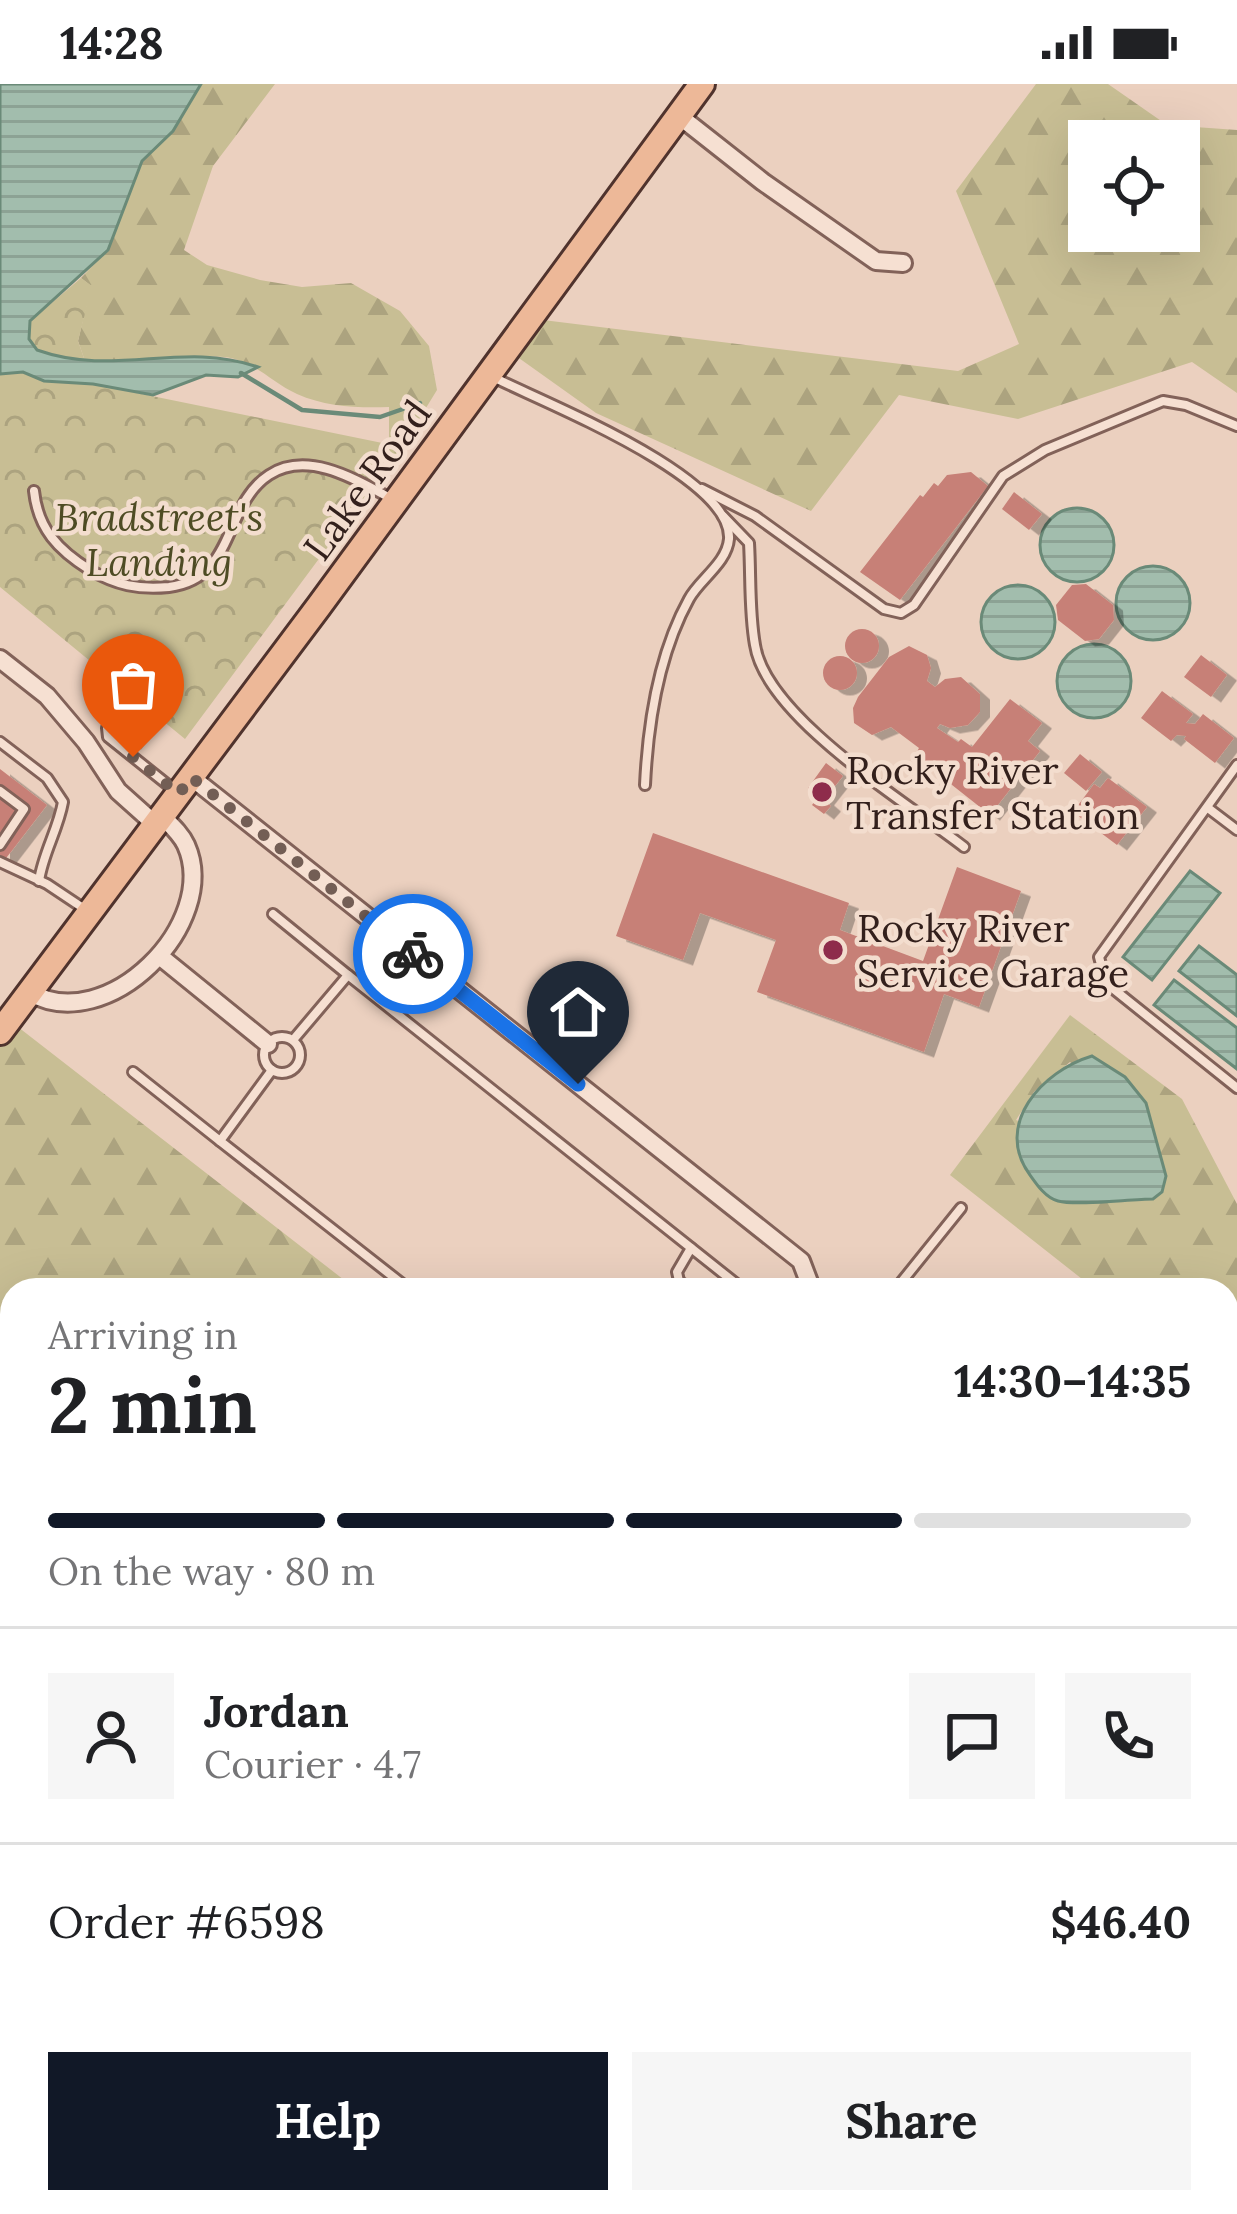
<!DOCTYPE html>
<meta charset="utf-8">
<style>
body{margin:0;font-family:Lora,serif;background:#f6f6f6;color:#202124;height:100vh;display:flex;flex-direction:column;font-size:45px;white-space:nowrap}
*{box-sizing:border-box;margin:0}
p{font-size:39px;color:#757577}
.icon{flex:none;width:66px;height:66px;fill:none;stroke:currentColor;stroke-width:2;stroke-linecap:round;stroke-linejoin:round}
.map{position:relative;flex:1;overflow:hidden}
.panel{position:absolute;left:0px;top:1194px;width:1239px;height:936px;display:flex;flex-direction:column;background:#fff;border-radius:36px 36px 0 0;box-shadow:0 12px 48px #0002}
.panel>*{flex:none}
.fabs{position:absolute;left:1068px;top:36px;display:grid;gap:24px}
.fabs a{display:grid;place-items:center;width:132px;height:132px;border-radius:0px;background:#fff;box-shadow:0 12px 48px #0002;font-size:60px}
.pin{position:absolute;display:grid;place-items:center;width:102px;height:102px;color:#fff;margin:-123px -51px;border-radius:50% 50% 50% 0;rotate:-45deg;box-shadow:0 0 12px #0007}
.pin .icon{rotate:45deg}
.courier{position:absolute;display:grid;place-items:center;width:120px;height:120px;margin:-60px;border:9px solid #1a73e8;border-radius:50%;background:#fff;color:#222;box-shadow:0 3px 15px #0007}
.overview em{font-style:normal;font-weight:700}
.overview div{display:flex;flex-direction:column-reverse}
.overview{display:flex;align-items:center;justify-content:space-between;height:204px;padding:0 48px}
h1{font-size:78px;font-weight:700;line-height:90px}
.bar{display:grid;grid-template-columns:repeat(4,1fr);gap:18px 12px;align-content:center;height:144px;padding:0 48px}
.bar i{height:15px;border-radius:9px;background:#e0e0e0}
.bar .selected{background:#111827}
.bar p{grid-column:span 4}
.line{display:flex;align-items:center;gap:30px;padding:0 48px;border-top:3px solid #e0e0e0}
.line div{flex:1}
.round{display:grid;place-items:center;flex:none;width:126px;height:126px;border-radius:0px;background:#f6f6f6}
.button{display:flex;gap:24px;margin-top:auto;padding:24px 48px}
.button a{flex:1;height:138px;border-radius:0px;background:#111827;color:#fff;font-size:48px;font-weight:700;line-height:138px;text-align:center}
.button a+a{background:#f6f6f6;color:#202124}
.status{display:flex;justify-content:space-between;align-items:center;height:84px;padding:0 60px;background:#fff;direction:ltr}
.status svg{height:33px;fill:currentColor}
.map>svg:first-child{display:block}
</style>
<div class="status"><b>14:28</b><svg viewBox="0 0 49 12"><path d="M0 12V9h3v3zM5 12V6h3v6zM10 12V3h3v9zM15 12V0h3v12zM26 1h20v11H26zM47 4h2v5h-2z"/></svg></div>
<div class="map">
<svg width="1237" height="2130" viewBox="0 0 1237 2130">
<defs>
<pattern id="forest-firs" width="22" height="20" patternUnits="userSpaceOnUse" patternTransform="scale(3)"><rect width="22" height="20" fill="#c8be94"/><path d="M5 1l3.5 6h-7zM16 11l3.5 6h-7z" fill="#aca37f"/></pattern>
<pattern id="park-crowns" width="20" height="18" patternUnits="userSpaceOnUse" patternTransform="scale(3)"><rect width="20" height="18" fill="#c8be94"/><path d="M2 6a3 3 0 1 1 6 0M12 15a3 3 0 1 1 6 0" fill="none" stroke="#aca37f"/></pattern>
<pattern id="water-rules" width="6" height="5" patternUnits="userSpaceOnUse" patternTransform="scale(3)"><rect width="6" height="5" fill="#a2bdad"/><path d="M0 2.5h6" fill="none" stroke="#8ca294"/></pattern>
<filter id="shadow"><feDropShadow dx="10" dy="5.5" stdDeviation="0" flood-color="#0004"/></filter>
</defs>
<rect width="100%" height="100%" fill="#ebd0bf"/>
<g fill="url(#forest-firs)" fill-rule="evenodd">
<path d="M201 0H275L213 82 184 166 207 181 260 196 302 203 351 199 400 227 429 262 437 306 402 363 389 355V323C358 324 326 323 297 310 271 298 254 276 224 273 177 268 131 284 85 277L78 257 91 202 81 194 108 166 142 77 173 47Z"/>
<path d="M1036 0H1108L1167 41 1237 46V309L1192 278 1018 335 899 311 811 427 596 329 516 272 543 236 958 287 1019 260 956 107ZM1089 57H1179V147H1089Z"/>
<path d="M0 929 357 1206H12V1350L0 1342Z"/>
<path d="M1070 931 1182 1015 1237 1120V1737L1227 1750V1544L1233 1452 1227 1430V1206H1096L950 1091ZM1070 978 1158 1064 1166 1092 1016 1036 1034 1008Z"/>
<path d="M782 2118H961L953 2130H773Z"/>
</g>
<path fill="url(#park-crowns)" d="M81 194 92 202 78 257 93 300 402 363 185 655 0 503V263Z"/>
<g fill="url(#water-rules)" stroke="#6a8a78" stroke-width="3">
<path d="M0 0H201L173 47 142 77 108 166 30 237 29 255 37 266C116 294 181 256 258 283L238 293 206 291 153 311 93 300 44 297 23 288 0 290Z"/>
<circle cx="1077" cy="461" r="37"/>
<circle cx="1153" cy="519" r="37"/>
<circle cx="1018" cy="538" r="37"/>
<circle cx="1094" cy="597" r="37"/>
<path d="M1190 787 1220 809 1152 896 1123 873Z"/>
<path d="M1199 862 1237 891V932L1179 887Z"/>
<path d="M1174 896 1237 944V985L1154 921Z"/>
<path d="M1092 972 1125 993 1146 1019 1166 1092 1162 1108 1153 1115C1130 1115 1077 1122 1058 1117 1046 1114 1037 1101 1030 1091 993 1041 1042 987 1092 972Z"/>
</g>
<g fill="none" stroke-linecap="round" stroke-linejoin="round">
<path stroke="#6a8a78" stroke-width="4.5" d="M241 289 302 326 380 333 420 319"/>
</g>
<g fill="#c78077" filter="url(#shadow)">
<path d="M971 388 988 402 900 516 860 488 920 411 923 413 934 399 938 402 947 391Z"/>
<path d="M1014 408 1042 430 1029 446 1002 425Z"/>
<path d="M1086 500 1113 521 1114 536 1099 555 1085 557 1058 536 1056 521 1072 501Z"/>
<circle cx="862" cy="562" r="17"/>
<path d="M909 562 927 571 931 584 927 597 935 603 945 595 961 593 980 610V628L968 641 950 644 940 640 937 644 958 658 961 655 972 663 1010 615 1042 639 1028 657 1040 667 990 731 947 697 951 691 932 677 929 682 915 671 919 664 891 643 872 651 854 639 853 624 858 613 889 573Z"/>
<path d="M1201 571 1227 591 1211 613 1184 593Z"/>
<circle cx="840" cy="589" r="17"/>
<path d="M1162 607 1193 630 1186 639 1195 640 1203 630 1234 654 1215 679 1184 655 1186 652 1177 651 1171 657 1141 634Z"/>
<path d="M123 608 153 632 131 660 112 645 123 631 112 622Z"/>
<path d="M1080 670 1102 688 1086 707 1064 689Z"/>
<path d="M826 679 843 692 824 716 831 722 824 730 812 721 818 713 808 704Z"/>
<path d="M0 685 47 721 0 782Z"/>
<path d="M1108 694 1147 723 1117 761 1073 728 1094 700 1100 704Z"/>
<path d="M653 749 849 819 840 846 923 877 957 783 1021 807 979 923 944 910 924 968 757 908 776 856 700 829 683 876 616 852Z"/>
</g>
<g fill="none" stroke-linecap="round" stroke-linejoin="round">
<defs>
<g id="service">
<path d="M495 294C545 319 733 393 729 455 727 479 699 496 689 515 658 571 648 638 645 701"/>
<path d="M702 405 755 432 884 525 901 529 914 521 1003 392 1045 366 1163 317 1186 321 1237 342"/>
<path d="M34 407C38 445 58 466 90 486 116 501 138 506 169 503 236 495 223 421 269 391 307 366 355 395 390 414"/>
<path d="M723 432 749 459C751 492 749 528 755 561 766 633 906 718 964 763"/>
<path d="M116 632 107 644 108 653 173 705"/>
<path d="M0 658 47 694 63 718C58 746 43 769 39 797"/>
<path d="M1237 681 1099 873 1106 899 1237 1004"/>
<path d="M0 707 24 725 0 761"/>
<path d="M1208 724 1237 746"/>
<path d="M0 778 47 800 86 826"/>
<path d="M273 830 348 891"/>
<circle cx="282" cy="971" r="18"/>
<path d="M293 956 348 891 744 1206"/>
<path d="M272 986 220 1057 410 1206"/>
<path d="M133 988 220 1057"/>
<path d="M813 1202 833 1206"/>
<path d="M690 1206 679 1197 677 1188 691 1164"/>
<path d="M895 1206 961 1124"/>
<path d="M0 1392 12 1393"/>
<path d="M1227 1677 1237 1665"/>
<path d="M867 2130 878 2118"/>
</g>
<g id="minor">
<path d="M678 31 763 98 876 177 903 179"/>
<path d="M0 575 47 612 86 658 118 707 156 741"/>
<path d="M191 693 801 1177 812 1206"/>
<path d="M162 874 268 960"/>
<path d="M29 908C107 954 221 839 186 761 181 750 171 741 162 732"/>
<path d="M0 1457 12 1467"/>
<path d="M0 1691 12 1701"/>
<path d="M0 2079 12 2089"/>
<path d="M49 2118 64 2130"/>
<path d="M466 2118 483 2130"/>
<path d="M634 2130 645 2118"/>
</g>
<path id="primary" d="M0 948 319 522 702 0"/>
<g id="motorway">
<path d="M1227 1805 1237 1792"/>
<path d="M1227 1889 1237 1874"/>
<path d="M1005 2130 1013 2118"/>
<path d="M1065 2130 1073 2118"/>
</g>
</defs>
<use href="#service" stroke="#826259" stroke-width="14"/>
<use href="#minor" stroke="#826259" stroke-width="22"/>
<use href="#primary" stroke="#50332d" stroke-width="30"/>
<use href="#motorway" stroke="#50332d" stroke-width="36"/>
<use href="#service" stroke="#f6e0d2" stroke-width="8"/>
<use href="#minor" stroke="#f6e0d2" stroke-width="16"/>
<use href="#primary" stroke="#edb898" stroke-width="24"/>
<use href="#motorway" stroke="#d77453" stroke-width="30"/>
<g stroke="#33201c" stroke-width="4.5" stroke-dasharray="21 21" stroke-linecap="butt">
<path d="M1227 1592 1237 1579"/>
<path d="M810 2130 819 2118"/>
</g>
</g>
<g fill="none" stroke-linecap="round" stroke-linejoin="round">
<path stroke="#735e55" stroke-width="12" stroke-dasharray="0 21.6" d="M133 673 179 710 191 693 413 870"/>
<path stroke="#1a73e8" stroke-width="15" d="M413 870 578 1000"/>
</g>
<g fill="#8e2c4b" stroke="#f3ddce" stroke-width="4.5">
<circle cx="822" cy="708" r="12"/>
<circle cx="833" cy="866" r="12"/>
</g>
<g text-anchor="middle" stroke-width="9" stroke-linejoin="round" paint-order="stroke">
<g font-size="39" fill="#33201c" stroke="#f3ddce">
<text transform="translate(367 396) rotate(-54)" y="14">Lake Road</text>
</g>
<g font-size="39" font-style="italic" fill="#4e4c24" stroke="#f3ddce">
<text x="159" y="447">Bradstreet's<tspan x="159" dy="45">Landing</tspan></text>
</g>
<g font-size="39" fill="#33201c" stroke="#f3ddce" text-anchor="start">
<text x="846" y="700">Rocky River<tspan x="846" dy="45">Transfer Station</tspan></text>
<text x="857" y="858">Rocky River<tspan x="857" dy="45">Service Garage</tspan></text>
</g>
</g>
</svg>
<div class="fabs">
<a><svg class="icon" aria-label="locate" viewBox="0 0 24 24"><circle cx="12" cy="12" r="6"/><path d="M12 2v4M12 18v4M2 12h4M18 12h4"/></svg></a>
</div>
<div class="pin" style="left:133px;top:673px;background:#ea580c"><svg class="icon" aria-label="bag" viewBox="0 0 24 24"><path d="M5 8h14l-1 12H6zM9 8a3 3 0 0 1 6 0"/></svg></div>
<div class="pin" style="left:578px;top:1000px;background:#1f2937"><svg class="icon" aria-label="home" viewBox="0 0 24 24"><path d="M3 11l9-7 9 7M6 9v11h12V9"/></svg></div>
<div class="courier" style="left:413px;top:870px"><svg class="icon" aria-label="bike" viewBox="0 0 24 24"><circle cx="6" cy="16" r="4"/><circle cx="18" cy="16" r="4"/><path d="M6 16l4-8h5l3 8M10 8l3 8H6M13 5h3"/></svg></div>
<section class="panel">
<div class="overview"><div><h1>2 min</h1><p>Arriving in</p></div><em>14:30–14:35</em></div>
<div class="bar"><i class="selected"></i><i class="selected"></i><i class="selected"></i><i></i><p>On the way · 80 m</p></div>
<div class="line" style="height:216px"><a class="round"><svg class="icon" aria-label="person" viewBox="0 0 24 24"><circle cx="12" cy="8" r="4"/><path d="M4 21q1-7 8-7t8 7"/></svg></a><div><b>Jordan</b><p>Courier · 4.7</p></div><a class="round"><svg class="icon" aria-label="chat" viewBox="0 0 24 24"><path d="M4 5h16v11H9l-5 4z"/></svg></a><a class="round"><svg class="icon" aria-label="phone" viewBox="0 0 24 24"><path d="M5 4h4l2 5-3 2q2 4 5 5l2-3 5 2v4C11 20 4 13 5 4z"/></svg></a></div>
<div class="line" style="height:156px"><div>Order #6598</div><b>$46.40</b></div>
<div class="button"><a>Help</a><a>Share</a></div>
</section>
</div>
